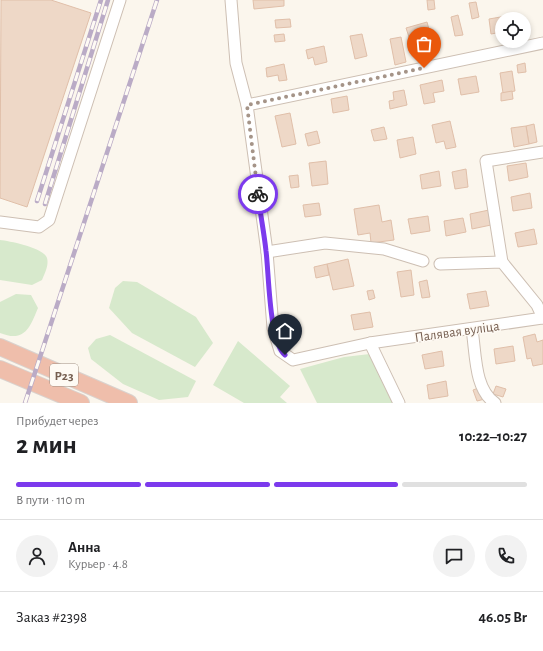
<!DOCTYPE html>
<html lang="ru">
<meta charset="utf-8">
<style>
body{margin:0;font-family:"Alegreya Sans",sans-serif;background:#f2f2f2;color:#202124;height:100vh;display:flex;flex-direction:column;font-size:15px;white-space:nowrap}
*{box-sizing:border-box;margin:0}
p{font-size:13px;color:#757577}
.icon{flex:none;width:22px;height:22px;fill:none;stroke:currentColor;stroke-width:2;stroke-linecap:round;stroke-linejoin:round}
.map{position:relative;height:403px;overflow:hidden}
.sheet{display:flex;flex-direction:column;background:#fff;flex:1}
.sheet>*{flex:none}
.buttons{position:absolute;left:495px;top:12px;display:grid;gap:8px}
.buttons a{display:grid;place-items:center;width:36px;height:36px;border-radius:50%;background:#fff;box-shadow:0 2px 6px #0003;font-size:20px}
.pin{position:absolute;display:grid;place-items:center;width:34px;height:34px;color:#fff;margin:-41px -17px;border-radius:50% 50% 50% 0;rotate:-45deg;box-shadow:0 0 4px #0007}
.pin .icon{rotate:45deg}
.courier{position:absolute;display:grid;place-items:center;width:40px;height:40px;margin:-20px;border:3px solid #7c3aed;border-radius:50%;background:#fff;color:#222;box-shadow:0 1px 5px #0007}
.headline em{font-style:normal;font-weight:700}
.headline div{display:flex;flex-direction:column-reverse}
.headline{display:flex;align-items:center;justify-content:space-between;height:68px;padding:0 16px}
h1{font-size:26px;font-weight:700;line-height:30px}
.bar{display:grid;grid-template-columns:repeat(4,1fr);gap:6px 4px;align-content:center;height:48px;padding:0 16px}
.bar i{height:5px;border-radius:3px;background:#e0e0e0}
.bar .on{background:#7c3aed}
.bar p{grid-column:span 4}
.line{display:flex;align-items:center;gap:10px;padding:0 16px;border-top:1px solid #e0e0e0}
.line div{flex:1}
.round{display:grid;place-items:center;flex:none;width:42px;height:42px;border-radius:21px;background:#f2f2f2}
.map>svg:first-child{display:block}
</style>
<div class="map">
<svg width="543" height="403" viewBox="0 0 543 403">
<rect width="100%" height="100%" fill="#fbf6ed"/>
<g fill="#d7e9cc">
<path d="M0 240C10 241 44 248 47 258 49 265 45 273 42 280L32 285 0 280Z"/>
<path d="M123 281 137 282 196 317 213 343 195 367 132 333 109 308 115 288Z"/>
<path d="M16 294 31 295 38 308C30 327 25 343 0 333V302Z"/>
<path d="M110 335 196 381 188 397 159 400 123 384 91 359 88 348 96 339Z"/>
<path d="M238 341 290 386 280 397 287 403H244L213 385Z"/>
<path d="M370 354 393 403H317L300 369 344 357Z"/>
</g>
<g fill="#eed8c7" stroke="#e0bfa9">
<path d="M1 0H51L91 13 27 207 0 198Z"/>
<path d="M253 0H284V6L254 9Z"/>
<path d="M427 0H434L435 9 428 10Z"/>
<path d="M476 2 479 17 472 19 469 3Z"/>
<path d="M458 15 463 35 455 36 451 17Z"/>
<path d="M512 15 513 19H502V32L491 34 489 19Z"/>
<path d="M290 19 291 27 276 28 275 20Z"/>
<path d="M427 22 433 44 416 49 412 36 409 37 406 28Z"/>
<path d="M284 34 285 41 275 42 274 35Z"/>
<path d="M362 34 367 56 355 59 350 36Z"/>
<path d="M401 37 406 62 395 65 390 39Z"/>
<path d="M324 46 327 62 315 65 313 57 308 59 306 50Z"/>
<path d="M525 63 526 72 518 73 517 65Z"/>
<path d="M284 64 287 80 279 81 278 75 267 77 266 68Z"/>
<path d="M512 71 515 91 503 93 500 73Z"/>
<path d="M476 76 479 92 461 95 458 79Z"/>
<path d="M442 80 444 91 433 93 435 102 424 104 420 85Z"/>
<path d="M404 90 407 105 390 109 389 101 394 100 393 92Z"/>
<path d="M512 91 513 99 501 101V93Z"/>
<path d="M347 96 349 110 333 113 331 99Z"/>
<path d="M290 113 296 144 282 147 275 116Z"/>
<path d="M450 121 456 147 446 149 444 141 436 143 432 125Z"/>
<path d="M534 124 537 142 529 144 526 126Z"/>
<path d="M526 126 529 144 514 147 511 128Z"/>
<path d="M384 127 387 139 374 141 371 130Z"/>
<path d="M317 131 320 143 308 146 305 134Z"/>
<path d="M413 137 416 154 400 158 397 140Z"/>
<path d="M326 161 328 184 312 186 309 163Z"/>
<path d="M526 163 528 177 509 181 507 166Z"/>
<path d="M466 169 468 187 455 189 452 172Z"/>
<path d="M439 171 441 186 422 189 420 175Z"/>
<path d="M298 175 299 187 291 188 289 176Z"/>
<path d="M530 193 532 208 513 211 511 197Z"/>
<path d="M319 203 321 215 305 217 303 205Z"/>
<path d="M379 205 382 222 391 220 394 240 371 243 370 233 358 235 354 209Z"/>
<path d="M489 210 491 225 472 229 470 214Z"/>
<path d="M428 216 430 231 411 234 408 219Z"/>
<path d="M463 218 466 232 446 236 444 221Z"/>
<path d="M534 229 537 244 518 247 515 233Z"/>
<path d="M348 259 354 286 333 290 327 264Z"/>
<path d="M327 264 329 275 316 278 314 267Z"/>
<path d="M411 270 414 295 401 297 397 272Z"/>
<path d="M427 280 430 297 422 298 419 282Z"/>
<path d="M373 290 375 298 369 300 367 291Z"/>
<path d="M486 291 489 306 470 309 467 294Z"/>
<path d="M370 312 373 327 354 330 351 315Z"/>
<path d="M535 334 537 342 543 340V364L533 366 531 358 527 359 523 337Z"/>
<path d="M513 346 515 361 496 364 494 349Z"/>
<path d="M442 351 444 366 425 369 422 355Z"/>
<path d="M446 381 448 396 429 399 427 385Z"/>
<path d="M496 386 506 389 503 397 493 394Z"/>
<path d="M481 387 485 399 477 401 473 390Z"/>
</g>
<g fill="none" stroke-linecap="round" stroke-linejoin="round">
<defs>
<g id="minor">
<path d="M231 0 236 63 247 105 267 252 273 328 280 351 293 360 370 343 543 318"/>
<path d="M247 105 543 43"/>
<path d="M0 222 39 227 49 220 120 0"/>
<path d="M267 252 325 243 384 249 423 261"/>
<path d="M502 262 486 161 543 152"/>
<path d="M440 264 502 262 537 305 543 318"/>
<path d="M472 330C476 353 474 389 495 403"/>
<path d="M370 343 399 403"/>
</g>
<g id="highway">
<path d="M0 347 129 403"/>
<path d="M0 369 81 403"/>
</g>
</defs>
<use href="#minor" stroke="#cdbfb3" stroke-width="13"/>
<use href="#highway" stroke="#d9d2ce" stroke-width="18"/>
<use href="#minor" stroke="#fff" stroke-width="11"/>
<use href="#highway" stroke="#efbeab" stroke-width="16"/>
<defs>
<g id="rail">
<path d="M37 201 101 0"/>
<path d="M45 204 108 0"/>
<path d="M25 403 157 0"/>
</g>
</defs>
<use href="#rail" stroke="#baabc6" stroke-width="4.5"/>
<use href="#rail" stroke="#fefaf4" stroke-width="3" stroke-dasharray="9" stroke-linecap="butt"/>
</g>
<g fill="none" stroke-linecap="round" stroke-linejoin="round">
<path stroke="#a59488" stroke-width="4" stroke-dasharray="0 7.2" d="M258 194 247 105 424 68"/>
<path stroke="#7c3aed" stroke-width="5" d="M258 194C260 213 264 232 266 251 269 274 269 342 285 355"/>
</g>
<g text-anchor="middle" stroke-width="3" stroke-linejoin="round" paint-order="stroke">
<rect fill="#fefaf4" stroke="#9f8e82" stroke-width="1" x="50" y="364" width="28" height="22" rx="3"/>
<g font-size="13" font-weight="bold" fill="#765f51">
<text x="64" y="380">Р23</text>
</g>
<g font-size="14" fill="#765f51" stroke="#fefaf4">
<text transform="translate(457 331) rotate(-8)" y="5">Палявая вуліца</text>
</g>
</g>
</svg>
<div class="buttons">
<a><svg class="icon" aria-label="locate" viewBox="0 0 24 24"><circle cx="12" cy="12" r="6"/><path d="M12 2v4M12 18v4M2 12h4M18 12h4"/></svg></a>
</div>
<div class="pin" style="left:424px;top:68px;background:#ea580c"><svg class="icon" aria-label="bag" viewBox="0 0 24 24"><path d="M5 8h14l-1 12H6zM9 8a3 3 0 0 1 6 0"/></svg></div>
<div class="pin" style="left:285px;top:355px;background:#1f2937"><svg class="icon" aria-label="home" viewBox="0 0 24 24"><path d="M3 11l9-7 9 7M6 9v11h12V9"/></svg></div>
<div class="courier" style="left:258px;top:194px"><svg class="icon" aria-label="bike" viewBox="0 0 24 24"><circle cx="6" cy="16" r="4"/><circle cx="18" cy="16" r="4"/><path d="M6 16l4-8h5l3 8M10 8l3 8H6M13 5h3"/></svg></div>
</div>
<section class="sheet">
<div class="headline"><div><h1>2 мин</h1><p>Прибудет через</p></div><em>10:22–10:27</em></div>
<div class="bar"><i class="on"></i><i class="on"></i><i class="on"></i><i></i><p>В пути · 110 m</p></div>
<div class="line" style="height:72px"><a class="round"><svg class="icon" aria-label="person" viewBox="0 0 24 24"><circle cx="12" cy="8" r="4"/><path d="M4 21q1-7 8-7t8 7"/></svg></a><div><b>Анна</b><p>Курьер · 4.8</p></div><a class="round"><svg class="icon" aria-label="chat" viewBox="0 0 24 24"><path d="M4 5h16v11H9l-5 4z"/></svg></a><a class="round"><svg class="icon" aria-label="phone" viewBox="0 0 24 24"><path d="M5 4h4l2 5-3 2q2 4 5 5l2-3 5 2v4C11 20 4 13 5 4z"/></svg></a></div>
<div class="line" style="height:52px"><div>Заказ #2398</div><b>46.05 Br</b></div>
</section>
